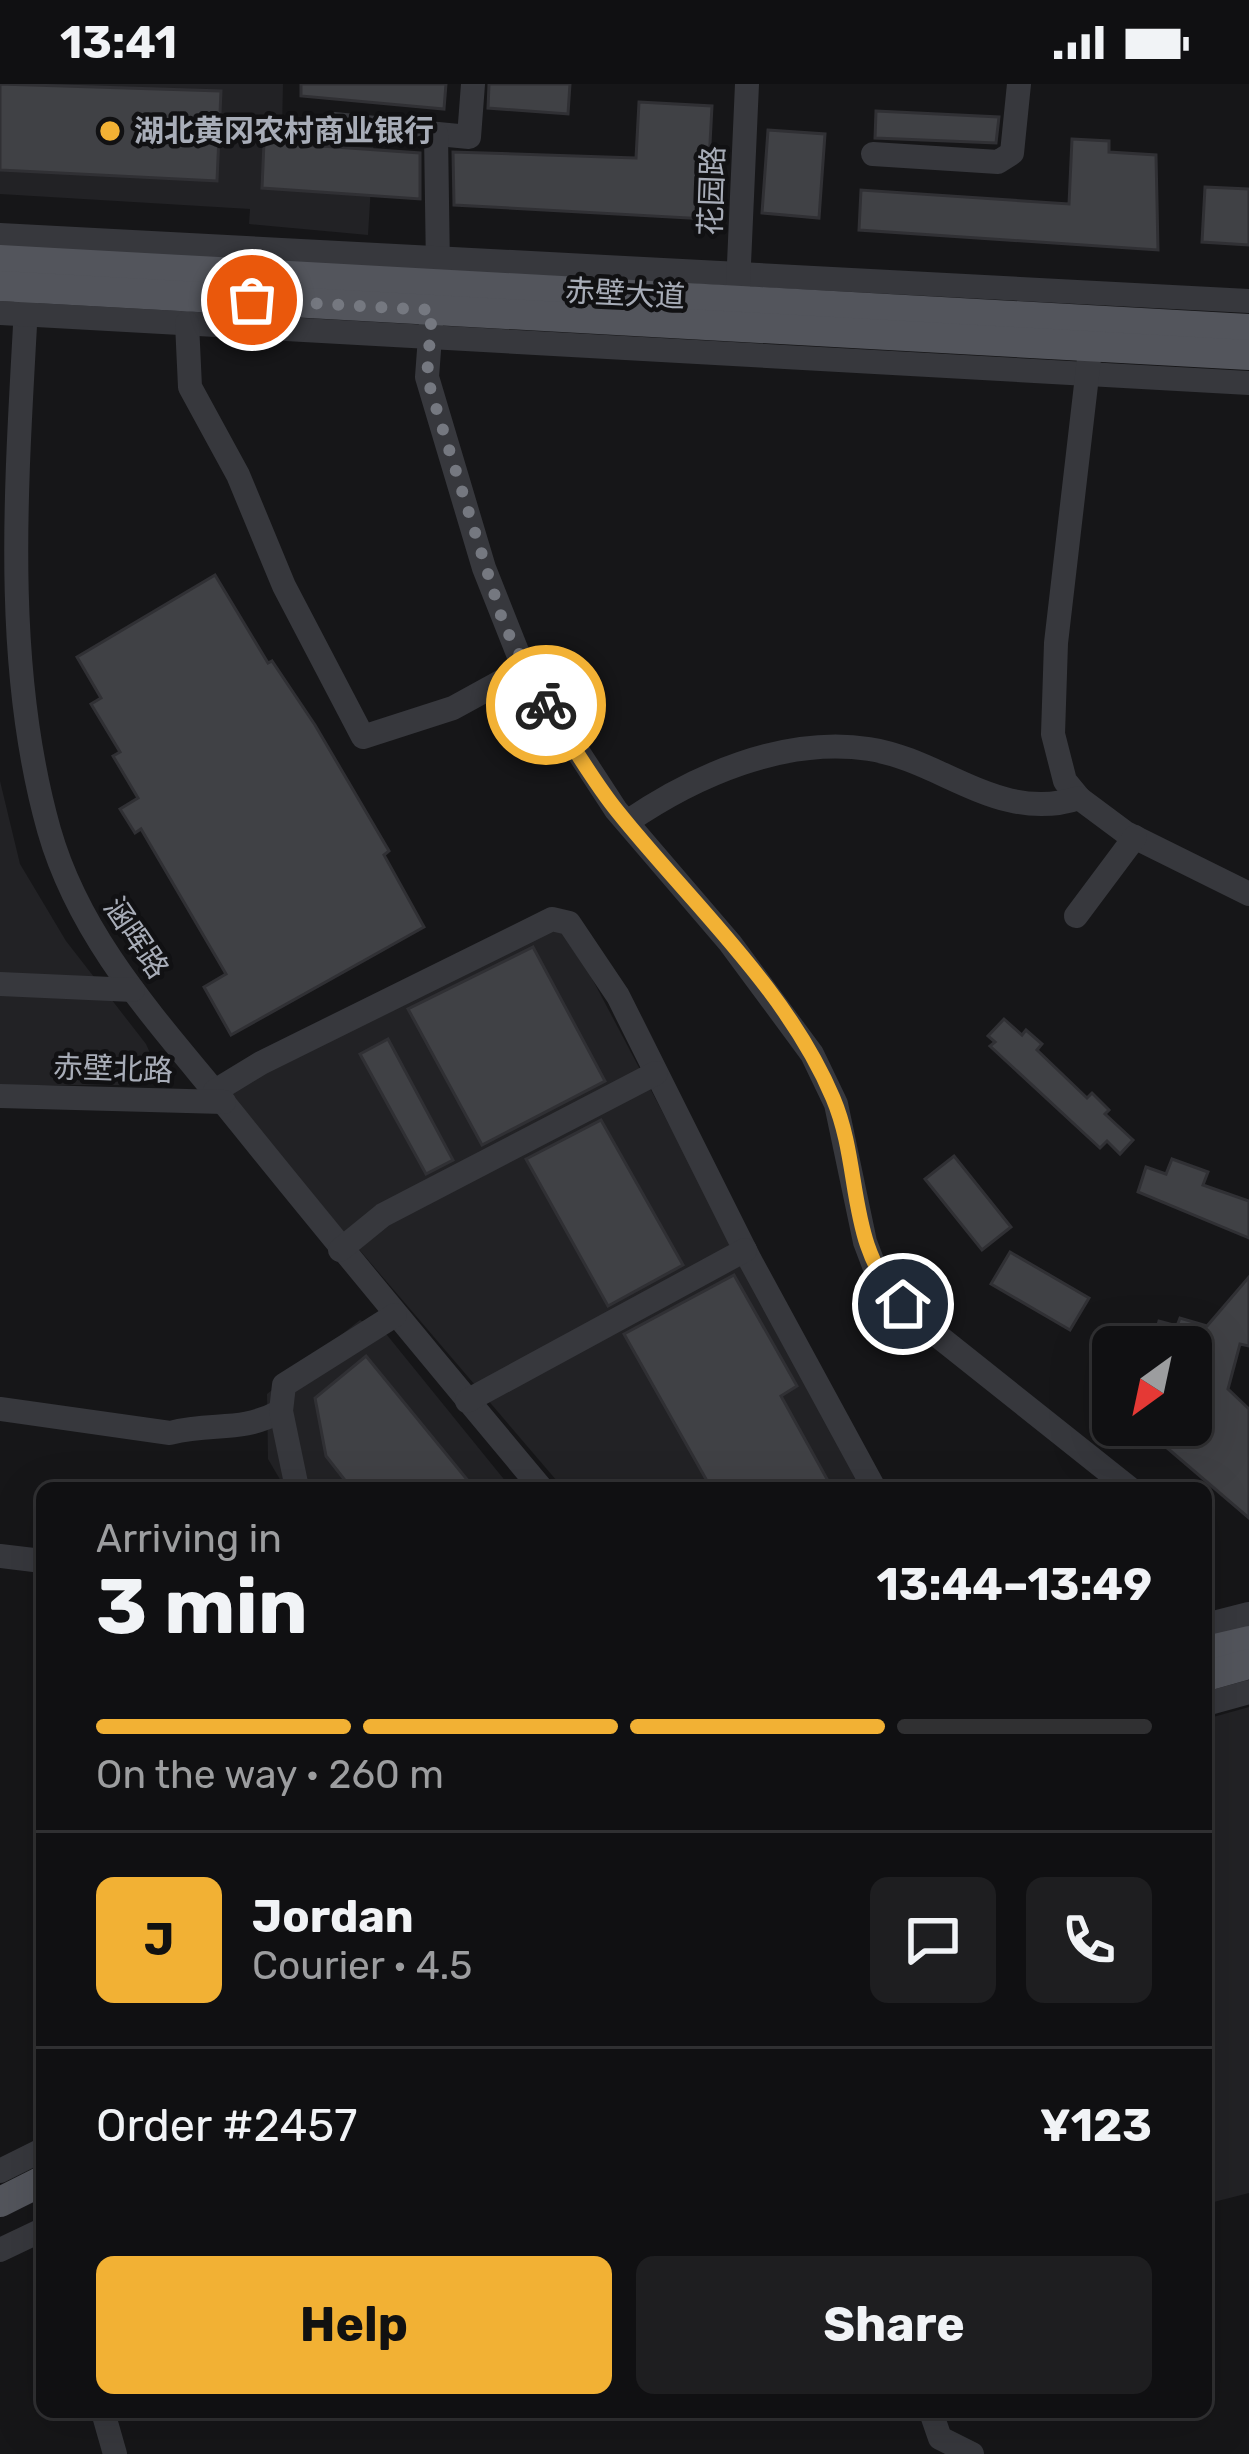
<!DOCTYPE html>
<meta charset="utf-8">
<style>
body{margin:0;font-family:Rubik,"Noto Sans SC",sans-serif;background:#1e1e20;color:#f1f3f6;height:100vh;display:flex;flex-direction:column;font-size:45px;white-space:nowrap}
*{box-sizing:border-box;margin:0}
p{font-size:39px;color:#9c9d9f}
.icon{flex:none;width:66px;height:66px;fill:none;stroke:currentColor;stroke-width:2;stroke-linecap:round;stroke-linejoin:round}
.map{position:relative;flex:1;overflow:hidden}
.side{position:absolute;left:36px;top:1398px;width:1176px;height:936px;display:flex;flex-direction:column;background:#101012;border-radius:18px;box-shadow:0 12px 48px #0002,0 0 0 3px #303032}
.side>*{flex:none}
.needle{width:78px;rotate:213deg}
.controls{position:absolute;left:1092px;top:1242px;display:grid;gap:24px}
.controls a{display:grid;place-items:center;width:120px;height:120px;border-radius:18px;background:#101012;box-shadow:0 12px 48px #0002,0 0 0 3px #303032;font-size:60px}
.pin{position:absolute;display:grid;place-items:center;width:102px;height:102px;color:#fff;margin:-51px;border:6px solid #fff;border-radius:50%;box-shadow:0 3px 12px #0007}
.courier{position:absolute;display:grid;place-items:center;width:120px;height:120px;margin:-60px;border:9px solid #f2b134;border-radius:50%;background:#fff;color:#222;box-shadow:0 3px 15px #0007}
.overview em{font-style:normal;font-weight:700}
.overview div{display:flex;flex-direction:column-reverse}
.overview{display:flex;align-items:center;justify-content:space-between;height:204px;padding:0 60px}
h1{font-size:78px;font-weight:700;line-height:90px}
.bar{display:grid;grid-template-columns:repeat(4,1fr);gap:18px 12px;align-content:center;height:144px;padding:0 60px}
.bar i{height:15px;border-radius:9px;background:#303032}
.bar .current{background:#f2b134}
.bar p{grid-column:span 4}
.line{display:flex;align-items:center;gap:30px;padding:0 60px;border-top:3px solid #303032}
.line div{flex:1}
.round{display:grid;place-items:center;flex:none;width:126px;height:126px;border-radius:18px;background:#1e1e20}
.cta{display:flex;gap:24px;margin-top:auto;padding:24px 60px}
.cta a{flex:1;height:138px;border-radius:18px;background:#f2b134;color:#111;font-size:48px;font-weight:700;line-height:138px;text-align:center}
.cta a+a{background:#1e1e20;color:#f1f3f6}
.status{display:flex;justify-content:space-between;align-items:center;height:84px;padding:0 60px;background:#101012;direction:ltr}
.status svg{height:33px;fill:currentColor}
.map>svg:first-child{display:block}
</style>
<div class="status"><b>13:41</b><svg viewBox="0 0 49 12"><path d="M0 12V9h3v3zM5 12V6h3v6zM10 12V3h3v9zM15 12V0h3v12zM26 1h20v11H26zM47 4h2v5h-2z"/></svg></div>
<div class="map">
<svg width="1249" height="2370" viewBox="0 0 1249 2370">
<rect width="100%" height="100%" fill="#161618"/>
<g fill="#222225">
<path d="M0 0H283L282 46 374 52 368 151 249 140 250 125 0 110Z"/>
<path d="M0 697 20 780 66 857 146 960 159 989 149 1001H0Z"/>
<path d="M558 830 861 1404H563L222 1005Z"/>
<path d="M360 1236 387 1251 511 1404H285L268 1375 267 1310Z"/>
<path d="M1249 1623V2109L1206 2120V1635Z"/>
</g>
<g fill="#404145" stroke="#303034" stroke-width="3">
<path d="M0 0 221 7 217 97 0 86Z"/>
<path d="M301 0H446L444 25 301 12Z"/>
<path d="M489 0H570L568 30 488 24Z"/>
<path d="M639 18 712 22 706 135 454 121 453 68 636 74Z"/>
<path d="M876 27 999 33 996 59 875 54Z"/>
<path d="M768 46 825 50 819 134 762 129Z"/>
<path d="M1072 55 1109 57V68L1156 71 1158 166 859 146 861 106 1069 120Z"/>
<path d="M264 58 420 69V115L262 104Z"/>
<path d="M1205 103 1249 105V161L1202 158Z"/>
<path d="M215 491 268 579 272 577 315 641 389 767 384 771 424 843 231 951 204 903 226 890 141 745 135 749 120 725 138 714 113 672 120 668 91 620 101 614 77 573Z"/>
<path d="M533 863 605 997 482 1061 408 925Z"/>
<path d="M1004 935 1022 951 1026 946 1042 960 1037 966 1087 1014 1092 1009 1109 1026 1105 1030 1133 1056 1120 1070 1107 1057 1100 1064 990 962 995 958 988 952Z"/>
<path d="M388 955 453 1076 426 1090 360 970Z"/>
<path d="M601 1036 683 1181 608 1222 526 1075Z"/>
<path d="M954 1072 1011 1143 982 1166 925 1095Z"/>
<path d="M1172 1075 1208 1088 1203 1101 1249 1117V1154L1138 1108 1146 1083 1166 1090Z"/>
<path d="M1010 1168 1089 1214 1070 1246 991 1200Z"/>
<path d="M734 1191 797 1302 781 1312 832 1404H711L624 1250Z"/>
<path d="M1249 1193V1262L1240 1260 1228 1305 1249 1325V1434L1166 1363 1155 1341H1191V1263H1152L1159 1237 1177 1242 1180 1234 1207 1242Z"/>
<path d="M366 1272 474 1404H351L326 1372 315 1314Z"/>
</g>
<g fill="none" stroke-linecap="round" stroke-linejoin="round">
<g stroke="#37383d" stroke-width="24">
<path d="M334 40 469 53 473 0"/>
<path d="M436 50 438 185"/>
<path d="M873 70 998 78 1012 69 1019 0"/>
<path d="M0 151 1249 217"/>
<path d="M738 202 747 0"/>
<path d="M27 204C18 382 0 572 49 746 82 862 167 947 241 1040 340 1163 440 1283 541 1404"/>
<path d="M432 226 427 293 484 484 524 585 616 726 730 859 812 970 836 1020 865 1158 879 1195 928 1244 1129 1404"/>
<path d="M0 229 1249 299"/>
<path d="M187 239 190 303 238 391 284 502 363 653 453 624 524 585"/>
<path d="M1079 714 1065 697 1053 650 1056 559 1089 275"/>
<path d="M627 738C694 692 784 652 869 665 942 676 1000 740 1079 714L1126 749 1249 810"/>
<path d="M1076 832 1135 753"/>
<path d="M0 900 133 906"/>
<path d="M215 1007 261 979 552 835 569 839 618 912 750 1176 874 1404"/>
<path d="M0 1012 224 1018"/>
<path d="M340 1166 383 1131 656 989"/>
<path d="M467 1317 745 1166"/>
<path d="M0 1325 170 1349C214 1337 238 1350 281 1327"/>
<path d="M297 1404 281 1327 284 1301 395 1231"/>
<path d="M0 1472 42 1477"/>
<path d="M1206 1541 1249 1530"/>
<path d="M1206 1620 1249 1608"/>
<path d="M0 2087 42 2066"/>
<path d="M0 2166 42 2146"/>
<path d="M103 2328 115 2370"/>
<path d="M931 2328 940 2354 972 2370"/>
</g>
<g stroke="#53555c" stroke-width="30">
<path d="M0 176 1249 245"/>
<path d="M0 202 1249 271"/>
<path d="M1206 1567 1249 1557"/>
<path d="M1206 1592 1249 1580"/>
<path d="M0 2118 42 2097"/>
</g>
</g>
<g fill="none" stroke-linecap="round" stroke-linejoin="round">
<path stroke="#757880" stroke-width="12" stroke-dasharray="0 21.6" d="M252 216 432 226 427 293 438 330 504 541 546 621"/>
<path stroke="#f2b134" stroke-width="15" d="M546 621C570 656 591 695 618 728 691 819 787 905 833 1014 863 1085 845 1161 903 1220"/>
</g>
<circle fill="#f2b134" stroke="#111113" stroke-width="4.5" cx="110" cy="47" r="12"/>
<g text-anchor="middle" stroke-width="9" stroke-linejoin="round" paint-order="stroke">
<g font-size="30" font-weight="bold" fill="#a8adb8" stroke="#111113" text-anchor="start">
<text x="134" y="57">湖北黄冈农村商业银行</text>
</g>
<g font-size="30" fill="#a8adb8" stroke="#111113">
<text transform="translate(712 107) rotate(-88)" y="10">花园路</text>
<text transform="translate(625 210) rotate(3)" y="10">赤壁大道</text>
<text transform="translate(136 854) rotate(56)" y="10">涵晖路</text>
<text transform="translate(113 985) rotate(2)" y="10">赤壁北路</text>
</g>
</g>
</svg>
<div class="controls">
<a><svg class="needle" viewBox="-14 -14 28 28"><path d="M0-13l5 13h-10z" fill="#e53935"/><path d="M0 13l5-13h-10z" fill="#9c9d9f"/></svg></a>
</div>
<div class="pin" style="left:252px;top:216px;background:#ea580c"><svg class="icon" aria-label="bag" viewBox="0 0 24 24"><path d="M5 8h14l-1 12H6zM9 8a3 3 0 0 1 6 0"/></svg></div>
<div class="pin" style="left:903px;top:1220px;background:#1f2937"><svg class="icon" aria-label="home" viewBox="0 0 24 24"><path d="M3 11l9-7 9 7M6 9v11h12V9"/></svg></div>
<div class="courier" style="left:546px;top:621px"><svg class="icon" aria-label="bike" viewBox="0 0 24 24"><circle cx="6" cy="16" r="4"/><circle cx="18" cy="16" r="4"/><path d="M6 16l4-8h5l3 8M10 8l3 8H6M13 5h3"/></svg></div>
<section class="side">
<div class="overview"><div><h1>3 min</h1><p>Arriving in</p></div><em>13:44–13:49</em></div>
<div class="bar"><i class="current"></i><i class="current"></i><i class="current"></i><i></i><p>On the way · 260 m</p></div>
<div class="line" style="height:216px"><b class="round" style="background:#f2b134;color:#111">J</b><div><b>Jordan</b><p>Courier · 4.5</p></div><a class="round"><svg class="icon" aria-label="chat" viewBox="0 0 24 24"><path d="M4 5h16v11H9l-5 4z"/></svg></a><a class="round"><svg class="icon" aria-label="phone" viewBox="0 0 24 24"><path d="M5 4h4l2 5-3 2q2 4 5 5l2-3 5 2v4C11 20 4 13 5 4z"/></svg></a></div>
<div class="line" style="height:156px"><div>Order #2457</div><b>¥123</b></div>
<div class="cta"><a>Help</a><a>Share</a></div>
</section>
</div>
